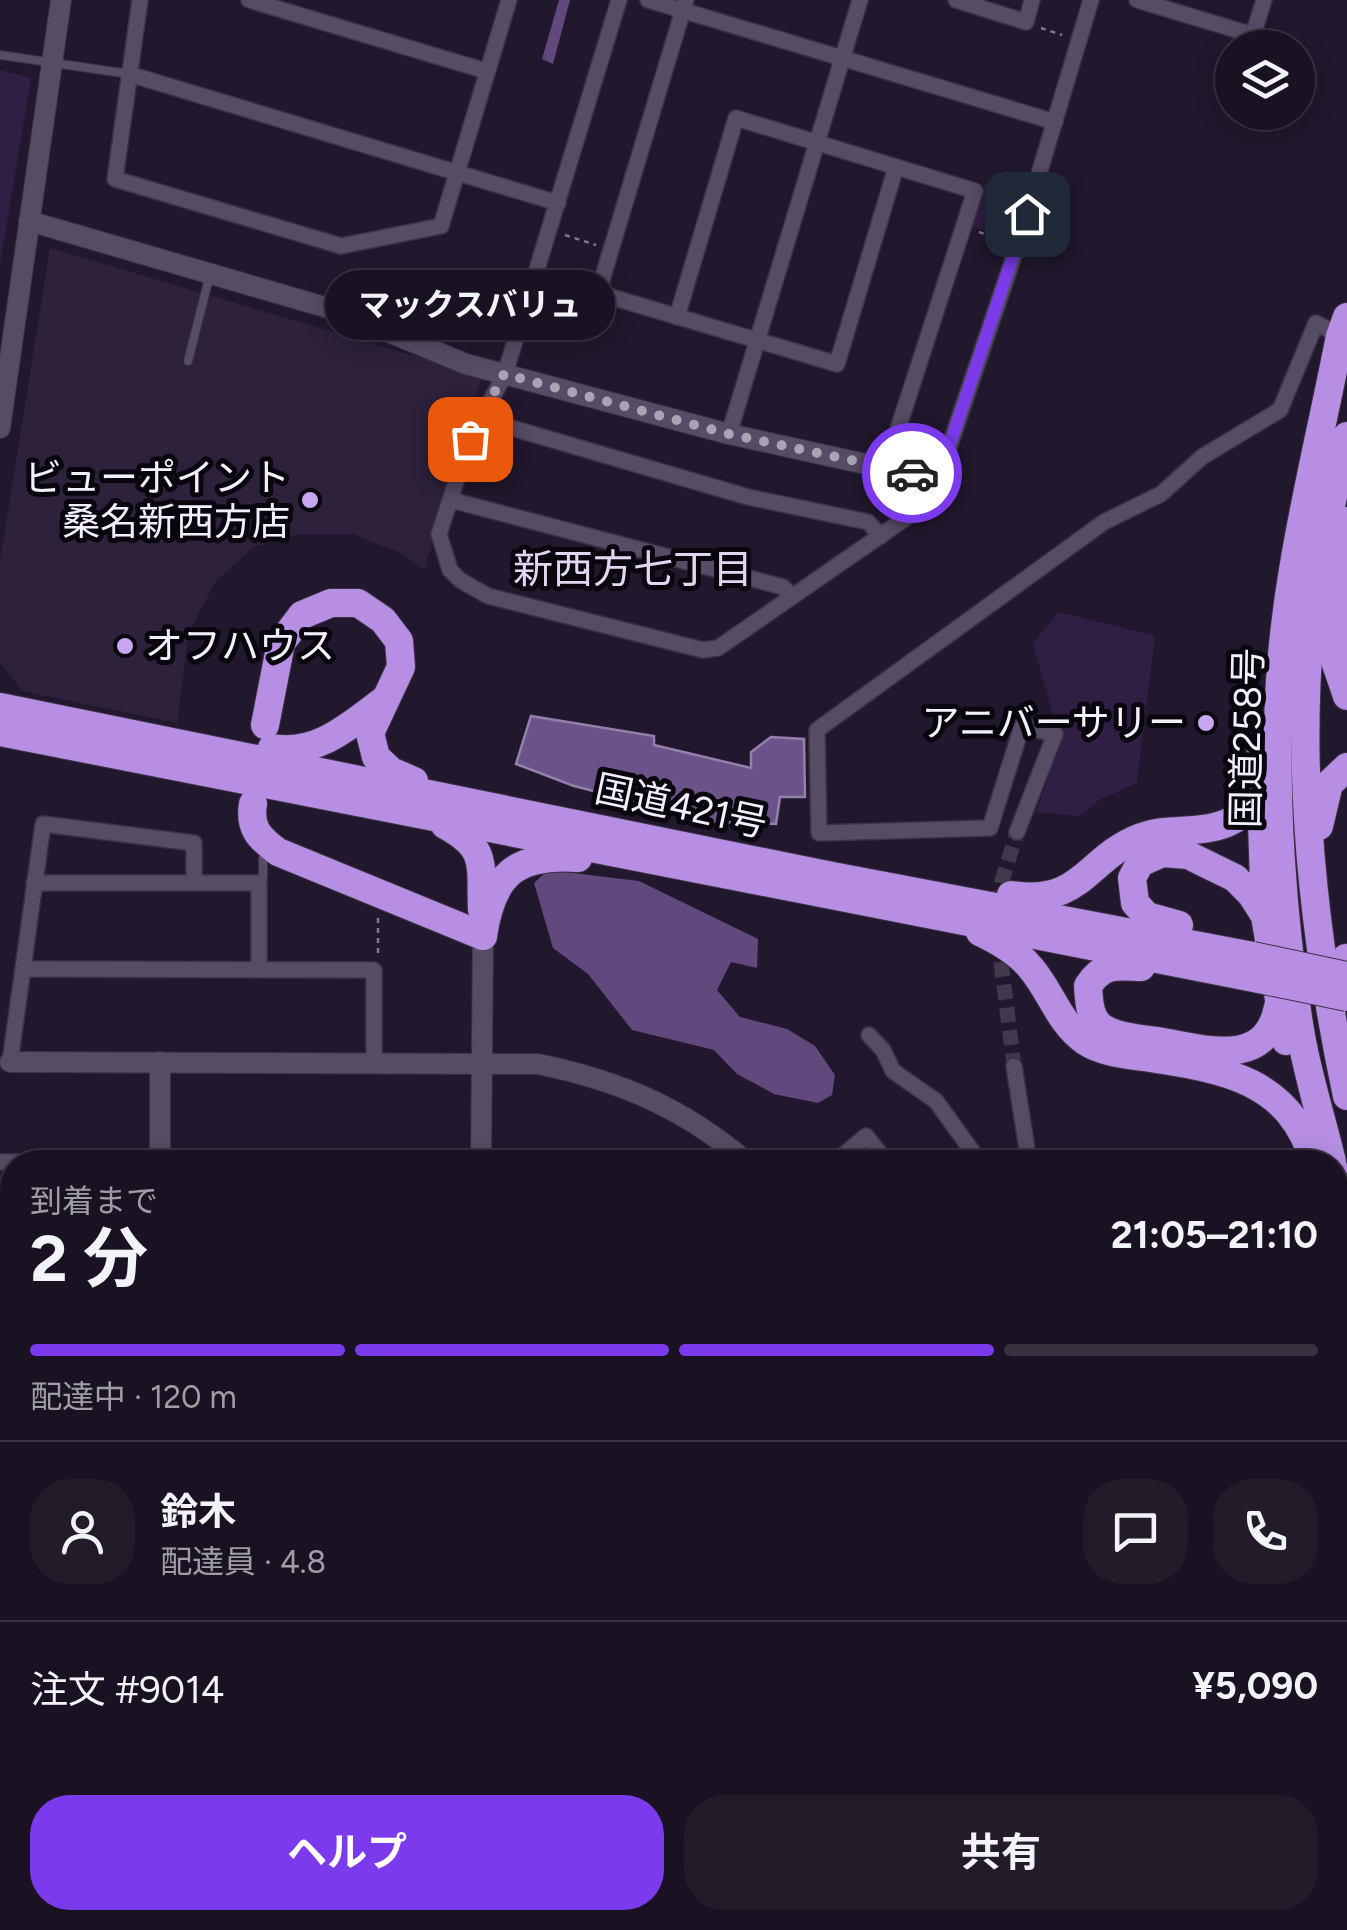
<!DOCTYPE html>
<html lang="ja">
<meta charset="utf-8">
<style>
body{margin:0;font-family:Figtree,"Noto Sans JP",sans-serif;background:#231b2a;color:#f1f3f6;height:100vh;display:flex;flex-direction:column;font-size:38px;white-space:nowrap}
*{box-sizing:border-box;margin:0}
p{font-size:32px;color:#9f9ea5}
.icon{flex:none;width:55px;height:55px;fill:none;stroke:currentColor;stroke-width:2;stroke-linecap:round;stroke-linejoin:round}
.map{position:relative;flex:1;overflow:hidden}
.side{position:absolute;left:0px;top:1150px;width:1348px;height:780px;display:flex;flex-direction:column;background:#1a1222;border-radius:40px 40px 0 0;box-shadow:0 5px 25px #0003,0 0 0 2px #383240}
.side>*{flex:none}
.tools{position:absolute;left:1215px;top:30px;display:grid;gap:20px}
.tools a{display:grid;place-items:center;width:100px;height:100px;border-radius:50%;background:#1a1222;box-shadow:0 5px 25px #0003,0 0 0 2px #383240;font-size:50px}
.pin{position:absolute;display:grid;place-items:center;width:85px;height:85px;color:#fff;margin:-42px;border-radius:20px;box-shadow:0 5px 15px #0006}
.courier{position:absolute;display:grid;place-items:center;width:100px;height:100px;margin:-50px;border:8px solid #7c3aed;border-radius:50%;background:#fff;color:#222;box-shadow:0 2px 12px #0007}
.bubble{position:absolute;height:70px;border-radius:35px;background:#1a1222;box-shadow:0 5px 25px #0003,0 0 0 2px #383240;font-size:32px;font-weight:700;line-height:70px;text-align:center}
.headline em{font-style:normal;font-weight:700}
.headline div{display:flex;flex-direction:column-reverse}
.headline{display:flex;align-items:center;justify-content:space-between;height:170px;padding:0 30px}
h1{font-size:65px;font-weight:700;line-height:75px}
.bar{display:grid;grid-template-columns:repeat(4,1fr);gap:15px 10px;align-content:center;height:120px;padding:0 30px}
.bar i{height:12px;border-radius:8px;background:#383240}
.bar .on{background:#7c3aed}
.bar p{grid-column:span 4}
.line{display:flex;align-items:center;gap:25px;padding:0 30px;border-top:2px solid #383240}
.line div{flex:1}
.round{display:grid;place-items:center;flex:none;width:105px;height:105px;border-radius:40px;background:#231b2a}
.action{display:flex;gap:20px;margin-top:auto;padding:20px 30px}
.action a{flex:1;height:115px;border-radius:40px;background:#7c3aed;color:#fff;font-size:40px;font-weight:700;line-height:115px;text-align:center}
.action a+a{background:#231b2a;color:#f1f3f6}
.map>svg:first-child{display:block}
</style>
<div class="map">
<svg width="1347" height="1930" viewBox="0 0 1347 1930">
<rect width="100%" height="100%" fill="#22182d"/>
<path fill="#2d213c" d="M50 248 482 376 424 570 400 553 353 534H301L254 547 216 581 189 632 177 723 22 691 0 662V562Z"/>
<g fill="#311e45">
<path d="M0 70 31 78 0 265Z"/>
<path d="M984 185 1024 199 1012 238 970 226Z"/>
<path d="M1058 612 1155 636 1137 783 1099 800 1080 816 1036 812 1061 742 1033 644Z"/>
<path d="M1347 1519V1557L1335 1565V1522Z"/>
</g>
<g fill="#61487d">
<path d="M559 0H570L553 64 542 59Z"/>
<path d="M548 870 639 881 758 939 757 968 731 962 717 990 740 1017 787 1029 815 1046 835 1075 832 1095 818 1103 774 1094 737 1074 714 1050 632 1030 588 974 553 948 534 883Z"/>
<path d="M1335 1353 1347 1357V1446L1335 1436Z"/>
<path d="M1347 1569V1838L1335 1837V1582Z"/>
</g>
<path fill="#6b5288" stroke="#9481ab" stroke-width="2.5" d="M531 716 654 736V745L751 768V752L771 737 804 739 805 797H780L776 824 715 822 574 786 516 764Z"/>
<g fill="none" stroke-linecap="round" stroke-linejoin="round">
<path stroke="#9481ab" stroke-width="5" d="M1228 1930 1230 1918"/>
<g stroke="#42384c" stroke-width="15" stroke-dasharray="15 8" stroke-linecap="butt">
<path d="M999 906 1002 881 1017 832"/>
<path d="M998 939 1014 1066"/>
</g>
<defs>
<g id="lane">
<path d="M0 55 129 74"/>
<path d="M188 361 209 278"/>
<path d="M259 883 263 877V858"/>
</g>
<g id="street">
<path d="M140 0 115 179 341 246 441 226 509 0"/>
<path d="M249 0 486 71"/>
<path d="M619 0 505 374 470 439 439 534 450 570 460 580 488 596 703 650 718 648 913 513 925 503 921 475"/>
<path d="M648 0 1055 122"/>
<path d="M686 0 598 293 837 364 896 167"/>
<path d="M956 0 1026 22 1032 0"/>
<path d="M1137 0 1253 35 1264 0"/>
<path d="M129 74 558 203"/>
<path d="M677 317 736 118 975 191 886 466"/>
<path d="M481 419 748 497 868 522 881 536"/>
<path d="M729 434 860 0"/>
<path d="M938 480 1018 244 1091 0"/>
<path d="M451 500 783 587 792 597"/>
<path d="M1017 832 1055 734 1022 726 990 828 819 833 817 730 1104 522 1161 494 1202 457 1280 410 1316 323 1340 336"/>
<path d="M34 883H259V969"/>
<path d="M23 969 374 970V1062"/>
<path d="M869 1035 883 1050 893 1071 936 1101 980 1162"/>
<path d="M10 1062 43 824 194 843V882"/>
<path d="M1014 1066 1029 1162"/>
<path d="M0 1162H162"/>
<path d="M835 1162 866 1136 887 1162"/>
<path d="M0 1279 12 1280"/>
<path d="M1335 1891 1347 1916"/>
<path d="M104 1918 107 1930"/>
<path d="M697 1918V1930"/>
<path d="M1039 1918 1042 1930"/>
</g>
<g id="secondary">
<path d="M29 221 335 310 466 364 729 434 938 480"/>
<path d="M0 428 61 0"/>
<path d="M10 1062 538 1064C621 1081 683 1108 747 1162"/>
<path d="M160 1062V1162"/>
<path d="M481 1162 483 936"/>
<path d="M0 1558H12"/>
<path d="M236 1918 248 1930"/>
<path d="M1152 1918 1155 1930"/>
<path d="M478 1930V1918"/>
<path d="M882 1930V1918"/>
</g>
<g id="highway">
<path d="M1347 436C1332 500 1316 565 1310 631 1296 786 1315 945 1347 1096"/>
<path d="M1347 521 1338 586 1334 658 1347 696"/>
<path d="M0 707 832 876 1253 956"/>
<path d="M265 725 281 643 302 615 331 603H358L383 620 399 641 401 667 370 733 376 757 391 771 414 781"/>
<path d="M0 732 1259 979"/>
<path d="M272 748C317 756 349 726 384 700"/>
<path d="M1261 790 1265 915"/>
<path d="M253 804C249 828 259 838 278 852L483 936"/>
<path d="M445 825C489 849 480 864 482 910"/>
<path d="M1319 826 1329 784 1347 767"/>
<path d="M1011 895C1083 906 1086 858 1141 837 1171 826 1204 836 1233 820 1260 805 1261 780 1261 753"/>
<path d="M1179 925 1147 916 1135 903 1132 878 1140 863 1162 853 1188 855 1235 878 1251 894 1265 916 1286 1041"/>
<path d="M980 932C999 941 1017 951 1030 967 1051 991 1058 1022 1085 1041 1101 1052 1125 1055 1144 1057 1221 1069 1290 1078 1314 1162"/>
<path d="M483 936C492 875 515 854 578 858"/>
<path d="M1346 958 1347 959"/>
<path d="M1141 967C1115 966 1103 963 1088 986 1089 1000 1089 1019 1103 1028 1119 1038 1145 1039 1163 1042 1209 1050 1266 1068 1278 1007"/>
<path d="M1332 1162C1322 1119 1307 1074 1300 1030 1282 920 1273 791 1280 681 1287 565 1318 450 1340 336L1347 317"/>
<path d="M1335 1171 1347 1210"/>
<path d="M1335 1228 1347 1258"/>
</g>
</defs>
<use href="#lane" stroke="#3a3343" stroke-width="10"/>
<use href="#street" stroke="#3a3343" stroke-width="18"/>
<use href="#secondary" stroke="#3a3343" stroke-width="22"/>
<use href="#highway" stroke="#3a3343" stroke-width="30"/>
<g stroke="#827a8c" stroke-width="2.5" stroke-dasharray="5 5" stroke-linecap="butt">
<path d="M1041 28 1062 35"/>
<path d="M979 232 1000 239"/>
<path d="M565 235 596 245"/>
<path d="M378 918V955"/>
</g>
<use href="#lane" stroke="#574c65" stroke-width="8"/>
<use href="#street" stroke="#574c65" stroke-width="15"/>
<use href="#secondary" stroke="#574c65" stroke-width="20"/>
<use href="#highway" stroke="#b68fe4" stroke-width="28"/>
<defs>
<g id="highway-bridge">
<path d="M1253 956 1347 976"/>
<path d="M1259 979 1347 997"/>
</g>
</defs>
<use href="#highway-bridge" stroke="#3a3343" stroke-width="30" stroke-linecap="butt"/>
<use href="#highway-bridge" stroke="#b68fe4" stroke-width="28"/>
</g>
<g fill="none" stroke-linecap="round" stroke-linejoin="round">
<path stroke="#aaa3b4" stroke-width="10" stroke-dasharray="0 18" d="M470 439 504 374 729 434 912 473"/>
<path stroke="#7c3aed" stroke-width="12" d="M912 473 938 480 1027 214"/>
</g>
<g fill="#c7a6ef" stroke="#09060e" stroke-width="4">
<circle cx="310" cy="500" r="10"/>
<circle cx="125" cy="646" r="10"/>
<circle cx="1206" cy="723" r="10"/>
</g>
<g text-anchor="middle" stroke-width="10" stroke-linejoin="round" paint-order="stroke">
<g font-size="38" fill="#f4eefd" stroke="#09060e" text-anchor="end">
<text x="290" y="491">ビューポイント<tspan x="290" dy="44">桑名新西方店</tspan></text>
<text x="145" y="659" text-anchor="start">オフハウス</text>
<text x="1186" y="736">アニバーサリー</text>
</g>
<g font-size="38" fill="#f4eefd" stroke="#09060e">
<text transform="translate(1247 738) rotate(-89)" y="13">国道258号</text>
<text transform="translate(681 806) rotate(12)" y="13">国道421号</text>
</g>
<g font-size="40" fill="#e2d6f3" stroke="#09060e">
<text x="633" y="583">新西方七丁目</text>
</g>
</g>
</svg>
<div class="tools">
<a><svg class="icon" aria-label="layers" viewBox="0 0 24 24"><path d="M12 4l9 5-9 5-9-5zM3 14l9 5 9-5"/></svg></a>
</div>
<div class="pin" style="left:470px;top:439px;background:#ea580c"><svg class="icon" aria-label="bag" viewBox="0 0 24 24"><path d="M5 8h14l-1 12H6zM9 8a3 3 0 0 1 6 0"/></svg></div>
<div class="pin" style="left:1027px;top:214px;background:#1f2937"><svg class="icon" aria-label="home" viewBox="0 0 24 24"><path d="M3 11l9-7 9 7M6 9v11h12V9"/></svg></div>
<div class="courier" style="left:912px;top:473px"><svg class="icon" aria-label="car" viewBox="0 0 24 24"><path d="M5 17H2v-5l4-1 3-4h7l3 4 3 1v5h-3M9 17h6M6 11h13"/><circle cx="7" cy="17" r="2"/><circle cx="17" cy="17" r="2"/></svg></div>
<div class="bubble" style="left:325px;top:270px;width:290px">マックスバリュ</div>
<section class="side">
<div class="headline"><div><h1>2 分</h1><p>到着まで</p></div><em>21:05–21:10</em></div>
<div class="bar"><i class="on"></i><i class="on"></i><i class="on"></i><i></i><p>配達中 · 120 m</p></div>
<div class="line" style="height:180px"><a class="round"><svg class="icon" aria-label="person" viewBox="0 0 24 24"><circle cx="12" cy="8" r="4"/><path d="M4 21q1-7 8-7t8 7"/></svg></a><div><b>鈴木</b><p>配達員 · 4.8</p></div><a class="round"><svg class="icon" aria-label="chat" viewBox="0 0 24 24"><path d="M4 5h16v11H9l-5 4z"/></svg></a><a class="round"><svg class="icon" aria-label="phone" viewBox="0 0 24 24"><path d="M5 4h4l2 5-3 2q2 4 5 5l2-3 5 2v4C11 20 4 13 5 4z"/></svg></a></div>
<div class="line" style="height:130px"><div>注文 #9014</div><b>¥5,090</b></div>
<div class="action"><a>ヘルプ</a><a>共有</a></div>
</section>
</div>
